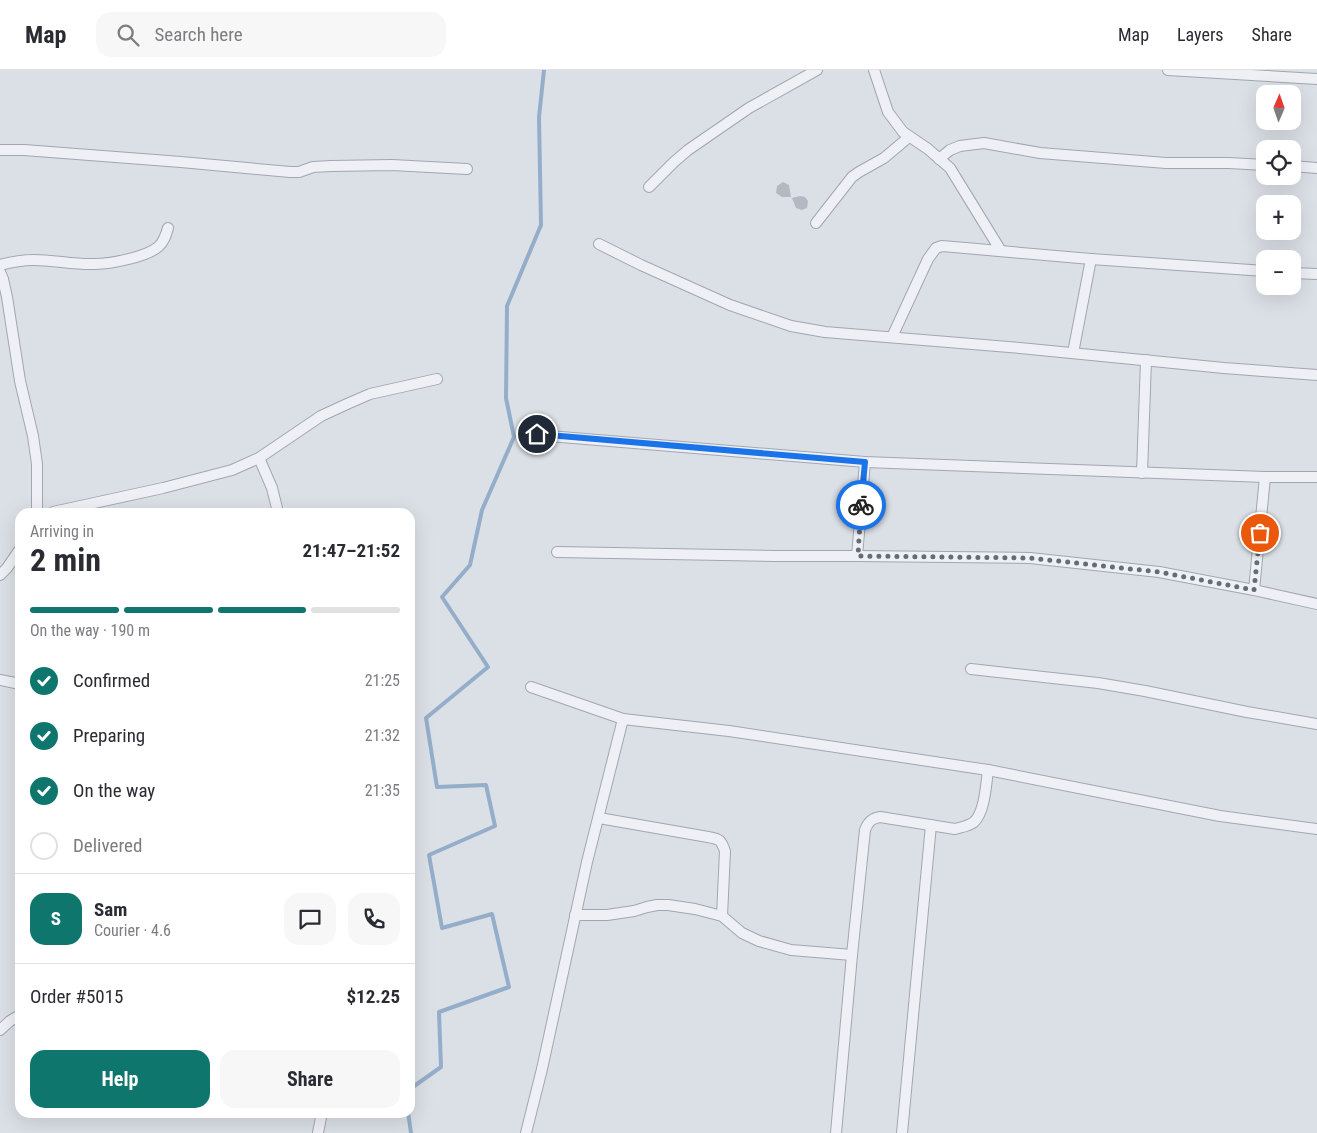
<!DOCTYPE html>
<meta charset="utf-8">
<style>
body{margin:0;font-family:"Roboto Condensed",sans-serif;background:#f7f7f7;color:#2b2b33;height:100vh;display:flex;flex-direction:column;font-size:19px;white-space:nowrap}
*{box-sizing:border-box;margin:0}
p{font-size:16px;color:#7c7c81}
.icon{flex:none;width:28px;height:28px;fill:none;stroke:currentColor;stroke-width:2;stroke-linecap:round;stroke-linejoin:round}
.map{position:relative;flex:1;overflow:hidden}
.drawer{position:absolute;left:15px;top:438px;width:400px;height:610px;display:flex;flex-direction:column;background:#fff;border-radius:15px;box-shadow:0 5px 20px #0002}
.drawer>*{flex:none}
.needle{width:32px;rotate:2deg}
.fabs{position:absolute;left:1256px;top:15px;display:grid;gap:10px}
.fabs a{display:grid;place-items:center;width:45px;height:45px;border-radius:10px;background:#fff;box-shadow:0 5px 20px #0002;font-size:25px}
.pin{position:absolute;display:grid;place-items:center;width:42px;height:42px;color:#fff;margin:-21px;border:2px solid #fff;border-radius:50%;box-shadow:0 1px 5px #0007}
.courier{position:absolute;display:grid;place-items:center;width:50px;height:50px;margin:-25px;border:4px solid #1a73e8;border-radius:50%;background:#fff;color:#222;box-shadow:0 1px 6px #0007}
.head em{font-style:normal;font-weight:700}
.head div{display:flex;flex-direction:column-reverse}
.head{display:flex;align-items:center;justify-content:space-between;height:85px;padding:0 15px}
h1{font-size:32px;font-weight:700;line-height:38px}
.bar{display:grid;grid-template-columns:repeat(4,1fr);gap:8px 5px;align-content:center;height:60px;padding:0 15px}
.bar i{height:6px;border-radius:4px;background:#e1e1e2}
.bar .active{background:#0f766e}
.bar p{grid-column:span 4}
.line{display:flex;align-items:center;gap:12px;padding:0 15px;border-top:1px solid #e1e1e2}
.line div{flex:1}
.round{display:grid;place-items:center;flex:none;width:52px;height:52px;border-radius:15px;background:#f7f7f7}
ol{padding:0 15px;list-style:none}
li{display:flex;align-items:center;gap:15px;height:55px}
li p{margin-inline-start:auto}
li .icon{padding:5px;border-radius:50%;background:#0f766e;color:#fff;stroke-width:4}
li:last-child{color:#7c7c81}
li i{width:28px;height:28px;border:2px solid #e1e1e2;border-radius:50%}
.button{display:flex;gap:10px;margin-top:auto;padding:10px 15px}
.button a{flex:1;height:58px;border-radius:15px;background:#0f766e;color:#fff;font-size:20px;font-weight:700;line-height:58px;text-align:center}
.button a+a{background:#f7f7f7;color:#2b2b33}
header{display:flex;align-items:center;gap:30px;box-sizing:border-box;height:70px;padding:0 25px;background:#fff;border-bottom:1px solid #e1e1e2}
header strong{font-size:24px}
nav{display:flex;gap:28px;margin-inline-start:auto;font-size:18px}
.search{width:350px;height:45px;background:#f7f7f7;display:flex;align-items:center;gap:12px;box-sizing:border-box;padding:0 18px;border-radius:15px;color:#7c7c81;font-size:19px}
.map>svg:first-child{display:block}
</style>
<header>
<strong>Map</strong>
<div class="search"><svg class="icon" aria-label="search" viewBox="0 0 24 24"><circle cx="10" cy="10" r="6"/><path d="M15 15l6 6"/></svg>Search here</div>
<nav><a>Map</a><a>Layers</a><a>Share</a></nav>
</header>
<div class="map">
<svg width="1317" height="1063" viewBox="0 0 1317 1063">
<rect width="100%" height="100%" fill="#dbe0e6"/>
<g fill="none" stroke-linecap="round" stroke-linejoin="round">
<g stroke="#94aec9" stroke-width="4">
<path d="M410 1019 441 997 439 942 509 917 492 844 442 858 429 785 495 756 486 715 437 717 426 648 488 597 442 527 470 495 482 440 514 367 506 328 507 236 541 155 539 47 544 0"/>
<path d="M408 1042 411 1063"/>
</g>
</g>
<g fill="#b2b9c3">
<path d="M783 112 789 115 791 127H782L776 123 777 116Z"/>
<path d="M800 126 805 127 808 131 807 138 802 140 796 138 792 128Z"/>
</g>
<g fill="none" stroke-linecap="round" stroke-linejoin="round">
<defs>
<g id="street">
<path d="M874 0 888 42 903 62 928 79 950 98 1001 181"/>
<path d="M1168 0 1317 9"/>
<path d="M0 80H24L181 92 290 102H299L313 97 331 96 392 95 467 99"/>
<path d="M939 89 950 80 960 76 984 73 1040 83 1166 93H1229L1265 95"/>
<path d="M1292 96 1317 98"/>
<path d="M649 117 674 92 688 80 749 38 817 0"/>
<path d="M816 153 852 107 859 102 884 88 909 67"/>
<path d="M599 174 641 195 730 235 791 256 825 262 1020 278 1224 298 1317 305"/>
<path d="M0 195C11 192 22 190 34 190 54 190 75 195 95 194 110 194 146 187 158 177 164 172 166 165 168 158"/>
<path d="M0 202 3 209 7 227 20 311 33 366 37 394V442"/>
<path d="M1292 203 1317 204"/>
<path d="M892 267 928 189 936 178 942 176 1091 189 1265 201"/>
<path d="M1073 283 1091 189"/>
<path d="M537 365 865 392 1265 407H1317"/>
<path d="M259 388 272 418 278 442"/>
<path d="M1142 403 1146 290"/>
<path d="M53 442 163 418 232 400 259 388 321 346 347 334 370 324 437 309"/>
<path d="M557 482 774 486H857L1030 488 1159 502 1254 520 1317 534"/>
<path d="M857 486 865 392"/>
<path d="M0 505 7 498 20 479"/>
<path d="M1254 520 1265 407"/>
<path d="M971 599 1098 613 1145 621 1247 642 1317 654"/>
<path d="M0 610 20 614"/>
<path d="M531 617 623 649 729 661 988 700 1220 746 1317 759"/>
<path d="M599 748 708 767C720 769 721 770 725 781L722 846"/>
<path d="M575 845H607L634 841 647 837 657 835H668L695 839 722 846 742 863 759 871 791 880 852 885"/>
<path d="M0 960 10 951 20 945"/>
<path d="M318 1063 322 1042"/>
<path d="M526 1063 542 999 587 792 623 649"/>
<path d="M836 1063 852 885 865 760C868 752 872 748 880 747L955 759C962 757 969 756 974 752 985 742 986 714 988 700"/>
<path d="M902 1063 931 755"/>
</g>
</defs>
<use href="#street" stroke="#a1a7b0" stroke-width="12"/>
<use href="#street" stroke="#eef0f5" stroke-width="10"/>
</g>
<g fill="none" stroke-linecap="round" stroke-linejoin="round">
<path stroke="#656c78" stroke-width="5" stroke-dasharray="0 9" d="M861 435 858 486 1030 488 1159 502 1254 520 1260 463"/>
<path stroke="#1a73e8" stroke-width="6" d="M537 364 865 392 861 435"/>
</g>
</svg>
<div class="fabs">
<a><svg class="needle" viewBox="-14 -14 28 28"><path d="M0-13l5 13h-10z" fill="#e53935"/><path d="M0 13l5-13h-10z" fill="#7c7c81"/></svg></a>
<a><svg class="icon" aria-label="locate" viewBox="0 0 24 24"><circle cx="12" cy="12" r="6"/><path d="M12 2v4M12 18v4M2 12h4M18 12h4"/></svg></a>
<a>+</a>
<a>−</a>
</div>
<div class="pin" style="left:1260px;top:463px;background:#ea580c"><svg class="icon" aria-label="bag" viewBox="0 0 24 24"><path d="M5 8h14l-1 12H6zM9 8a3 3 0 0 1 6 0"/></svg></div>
<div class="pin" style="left:537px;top:364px;background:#1f2937"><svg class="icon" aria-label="home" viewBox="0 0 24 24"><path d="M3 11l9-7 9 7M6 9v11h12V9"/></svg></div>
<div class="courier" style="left:861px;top:435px"><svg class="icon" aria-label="bike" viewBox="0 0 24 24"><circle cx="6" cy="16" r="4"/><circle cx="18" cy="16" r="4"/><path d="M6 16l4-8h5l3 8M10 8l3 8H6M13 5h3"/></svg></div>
<section class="drawer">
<div class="head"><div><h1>2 min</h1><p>Arriving in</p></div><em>21:47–21:52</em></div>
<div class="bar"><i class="active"></i><i class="active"></i><i class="active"></i><i></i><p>On the way · 190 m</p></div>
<ol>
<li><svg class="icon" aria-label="check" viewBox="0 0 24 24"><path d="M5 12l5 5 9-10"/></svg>Confirmed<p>21:25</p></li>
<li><svg class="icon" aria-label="check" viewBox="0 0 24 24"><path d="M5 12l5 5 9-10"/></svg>Preparing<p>21:32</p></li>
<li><svg class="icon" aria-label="check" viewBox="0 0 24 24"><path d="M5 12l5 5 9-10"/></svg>On the way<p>21:35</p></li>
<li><i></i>Delivered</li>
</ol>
<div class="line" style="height:90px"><b class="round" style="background:#0f766e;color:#fff">S</b><div><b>Sam</b><p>Courier · 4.6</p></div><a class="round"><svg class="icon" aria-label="chat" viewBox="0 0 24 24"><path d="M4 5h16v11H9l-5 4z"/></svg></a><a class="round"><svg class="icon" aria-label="phone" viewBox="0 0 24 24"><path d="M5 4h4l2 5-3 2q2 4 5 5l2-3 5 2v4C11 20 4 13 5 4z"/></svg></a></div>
<div class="line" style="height:65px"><div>Order #5015</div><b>$12.25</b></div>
<div class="button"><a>Help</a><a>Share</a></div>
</section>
</div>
